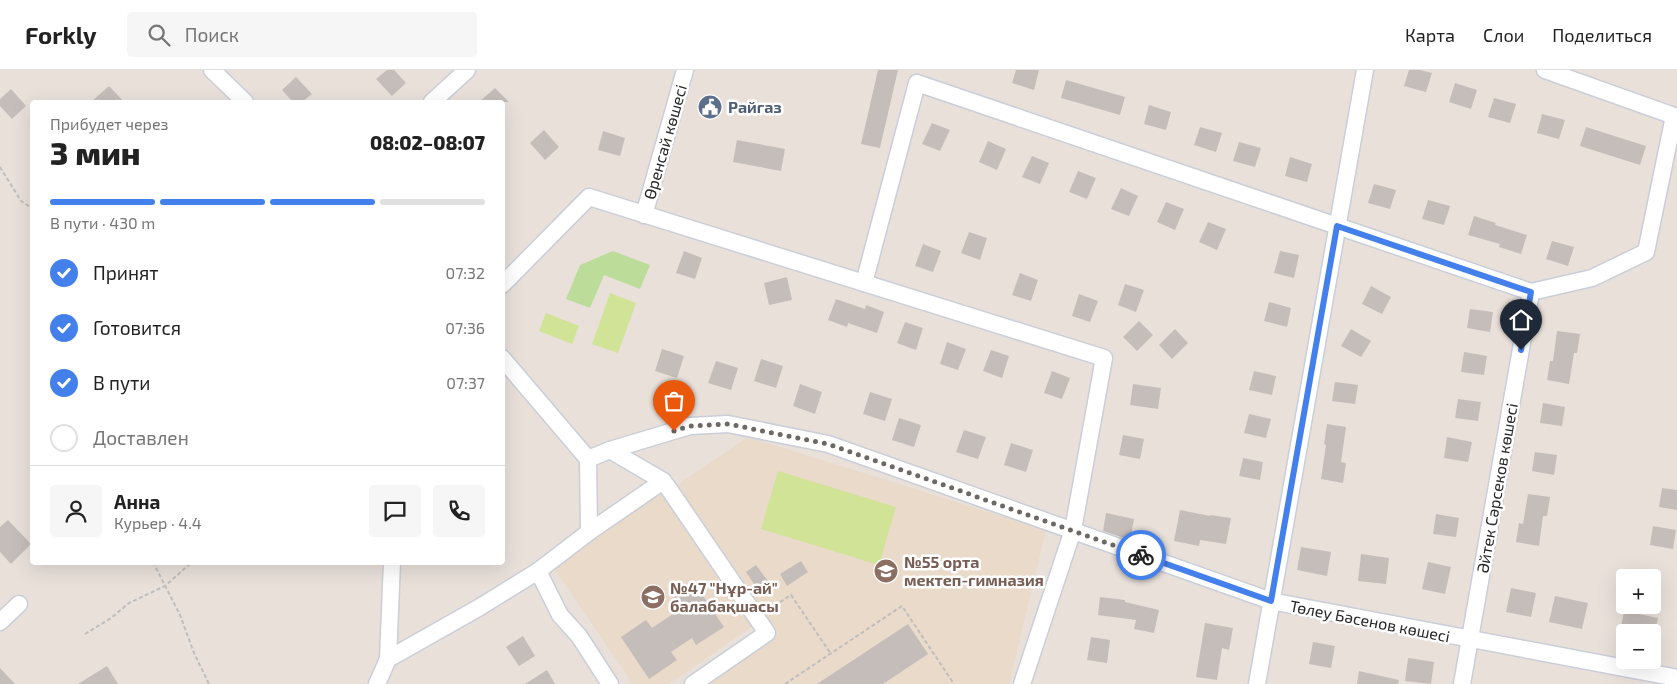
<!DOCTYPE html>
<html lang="ru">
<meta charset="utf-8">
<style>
body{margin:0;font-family:"Exo 2",sans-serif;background:#f6f6f6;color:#222;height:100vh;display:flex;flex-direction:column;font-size:19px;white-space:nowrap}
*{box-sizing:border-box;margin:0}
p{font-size:16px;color:#767676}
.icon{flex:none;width:28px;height:28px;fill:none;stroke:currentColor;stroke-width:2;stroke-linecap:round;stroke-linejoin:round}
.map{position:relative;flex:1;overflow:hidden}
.panel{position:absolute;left:30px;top:30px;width:475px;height:465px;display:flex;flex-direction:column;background:#fff;border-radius:5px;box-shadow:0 5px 20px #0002}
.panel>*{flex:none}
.tools{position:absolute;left:1616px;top:499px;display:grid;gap:10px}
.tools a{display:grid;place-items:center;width:45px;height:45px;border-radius:5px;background:#fff;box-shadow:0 5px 20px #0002;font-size:25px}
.pin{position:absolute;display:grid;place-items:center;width:42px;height:42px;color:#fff;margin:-51px -21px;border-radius:50% 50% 50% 0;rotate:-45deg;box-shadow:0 0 5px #0007}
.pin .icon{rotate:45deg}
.courier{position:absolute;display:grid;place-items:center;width:50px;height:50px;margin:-25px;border:4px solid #4480ec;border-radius:50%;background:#fff;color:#222;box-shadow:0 1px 6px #0007}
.head em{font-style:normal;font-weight:800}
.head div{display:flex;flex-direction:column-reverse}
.head{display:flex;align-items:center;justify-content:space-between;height:85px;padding:0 20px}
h1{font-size:32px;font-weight:800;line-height:38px}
.bar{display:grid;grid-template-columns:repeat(4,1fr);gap:8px 5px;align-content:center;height:60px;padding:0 20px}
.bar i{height:6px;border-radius:4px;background:#e0e0e0}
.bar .selected{background:#4480ec}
.bar p{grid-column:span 4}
.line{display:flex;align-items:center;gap:12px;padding:0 20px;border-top:1px solid #e0e0e0}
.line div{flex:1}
.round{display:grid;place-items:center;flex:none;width:52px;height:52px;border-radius:5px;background:#f6f6f6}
ol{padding:0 20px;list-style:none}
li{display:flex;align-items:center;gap:15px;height:55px}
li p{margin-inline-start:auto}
li .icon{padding:5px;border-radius:50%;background:#4480ec;color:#fff;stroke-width:4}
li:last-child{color:#767676}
li i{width:28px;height:28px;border:2px solid #e0e0e0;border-radius:50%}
header{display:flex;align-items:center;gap:30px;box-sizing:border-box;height:70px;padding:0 25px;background:#fff;border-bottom:1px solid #e0e0e0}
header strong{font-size:24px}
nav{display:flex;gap:28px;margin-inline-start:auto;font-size:18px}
.search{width:350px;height:45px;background:#f6f6f6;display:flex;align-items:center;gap:12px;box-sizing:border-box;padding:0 18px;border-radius:5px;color:#767676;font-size:19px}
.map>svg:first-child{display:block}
</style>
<header>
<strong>Forkly</strong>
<div class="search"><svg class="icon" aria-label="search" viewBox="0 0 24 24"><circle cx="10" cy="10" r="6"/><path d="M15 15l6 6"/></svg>Поиск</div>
<nav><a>Карта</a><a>Слои</a><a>Поделиться</a></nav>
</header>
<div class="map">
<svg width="1677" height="614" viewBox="0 0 1677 614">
<rect width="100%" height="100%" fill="#e9e0da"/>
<g fill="#eadaca">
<path d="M748 367 1046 460 1009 614H706L779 564 677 415Z"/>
<path d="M661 423 753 556 669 614H633L553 497Z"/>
</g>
<path fill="#bcdd9a" d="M613 181 650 195 640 219 604 205 590 238 566 229 580 195Z"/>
<g fill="#d0e396">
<path d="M610 223 636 233 618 283 592 274Z"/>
<path d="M546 243 579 256 572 274 539 261Z"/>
<path d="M778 401 896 437 879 495 761 459Z"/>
</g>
<g fill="#c5bdba">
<path d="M387 0H394L406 13 392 26 376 9Z"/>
<path d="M878 0H898L880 78 861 74Z"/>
<path d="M1016 0H1039L1034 20 1012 13Z"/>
<path d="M1409 0H1420L1432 3 1426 22 1404 16Z"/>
<path d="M296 7 312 24 302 32H293L282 20Z"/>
<path d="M1066 10 1125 27 1120 45 1061 28Z"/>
<path d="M1455 13 1477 20 1471 39 1449 32Z"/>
<path d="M109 16 124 32H91Z"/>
<path d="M495 18 509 32H479Z"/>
<path d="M11 19 26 36 12 49 0 36V29Z"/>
<path d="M1494 28 1516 34 1510 53 1488 47Z"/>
<path d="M1149 35 1171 42 1166 60 1144 54Z"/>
<path d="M1542 44 1565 50 1559 69 1537 63Z"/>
<path d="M932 53 950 60 940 81 922 74Z"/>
<path d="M1200 57 1222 63 1216 82 1194 75Z"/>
<path d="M1586 57 1646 76 1640 95 1580 76Z"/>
<path d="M544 60 559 77 545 90 530 73Z"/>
<path d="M603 61 625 68 620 86 598 80Z"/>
<path d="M737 70 785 79 781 101 733 92Z"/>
<path d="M988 71 1006 79 997 100 979 92Z"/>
<path d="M1239 72 1261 78 1255 97 1233 91Z"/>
<path d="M1032 86 1049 93 1040 114 1022 107Z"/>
<path d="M1290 87 1312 94 1307 112 1285 106Z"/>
<path d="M1078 101 1096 108 1087 129 1069 122Z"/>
<path d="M1374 114 1396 120 1390 139 1368 133Z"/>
<path d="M1121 118 1138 126 1129 146 1111 139Z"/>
<path d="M1428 130 1450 136 1444 155 1422 149Z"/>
<path d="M1166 132 1184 139 1175 160 1157 152Z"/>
<path d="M1474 146 1496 153 1495 155 1527 165 1521 184 1499 177 1500 174 1468 165Z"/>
<path d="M1208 152 1226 159 1217 180 1199 172Z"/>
<path d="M969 162 987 168 980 190 961 183Z"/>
<path d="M1552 171 1574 177 1568 196 1546 189Z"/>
<path d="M923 174 941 181 933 202 915 196Z"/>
<path d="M684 181 702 188 695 209 676 203Z"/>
<path d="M1280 181 1299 185 1294 208 1274 203Z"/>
<path d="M1020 203 1038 210 1031 231 1012 225Z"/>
<path d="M787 207 792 230 769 235 764 213Z"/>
<path d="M1125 214 1144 220 1136 242 1118 235Z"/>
<path d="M1371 216 1391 227 1382 244 1362 234Z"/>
<path d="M1079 224 1098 231 1090 252 1072 246Z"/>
<path d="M836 229 865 239 866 235 884 242 877 263 848 253 847 257 828 250Z"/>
<path d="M1269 232 1291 238 1287 257 1264 251Z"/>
<path d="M1470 239 1493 242 1490 262 1467 258Z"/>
<path d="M1139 251 1153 265 1137 281 1123 267Z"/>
<path d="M905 252 923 258 916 280 897 273Z"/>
<path d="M1175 259 1188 273 1172 289 1159 275Z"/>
<path d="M1351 259 1371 271 1361 287 1341 276Z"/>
<path d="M1557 261 1580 264 1577 283H1574L1569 314 1547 310 1550 291H1553Z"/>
<path d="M947 272 966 279 958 300 940 294Z"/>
<path d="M662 279 684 286 677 308 655 301Z"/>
<path d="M991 280 1009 286 1002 308 983 301Z"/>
<path d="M1464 282 1487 286 1484 305 1461 302Z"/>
<path d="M761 289 783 296 776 318 754 311Z"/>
<path d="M716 291 738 298 731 320 708 313Z"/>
<path d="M1052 301 1070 308 1062 329 1044 323Z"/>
<path d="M1254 301 1276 306 1272 325 1249 320Z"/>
<path d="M1335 312 1358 315 1355 334 1332 331Z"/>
<path d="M800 314 822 322 815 344 793 336Z"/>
<path d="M1133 314 1161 318 1158 339 1130 335Z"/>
<path d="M870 322 892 329 885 351 863 344Z"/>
<path d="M1458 329 1481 332 1478 351 1455 348Z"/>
<path d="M1543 333 1565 337 1562 356 1540 353Z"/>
<path d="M1249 344 1271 349 1266 368 1244 363Z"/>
<path d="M899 348 921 355 914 377 892 370Z"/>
<path d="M1327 354 1346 357 1341 392 1346 393 1343 413 1321 409 1326 375 1324 374Z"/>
<path d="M964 360 986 367 978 389 956 382Z"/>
<path d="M1123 365 1144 369 1140 389 1119 385Z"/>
<path d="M1447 367 1472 372 1468 392 1444 388Z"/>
<path d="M1011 373 1033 380 1026 402 1004 395Z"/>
<path d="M1535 382 1557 385 1554 405 1532 401Z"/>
<path d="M1243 388 1263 392 1260 410 1239 406Z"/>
<path d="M1662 418 1677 420V440L1659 437Z"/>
<path d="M1528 424 1550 427 1547 446H1543L1539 476 1516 472 1519 453 1523 454Z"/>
<path d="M1180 440 1210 446V445L1231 448 1226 474 1200 470 1199 476 1174 471Z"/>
<path d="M1106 443 1134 449 1130 470 1103 461Z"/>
<path d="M1436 444 1459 448 1456 467 1433 464Z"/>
<path d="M8 450 31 474 11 494 0 482V457Z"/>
<path d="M1653 456 1676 460 1673 479 1650 475Z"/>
<path d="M1301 477 1331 482 1327 506 1297 500Z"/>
<path d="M1361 484 1389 488 1386 514 1358 511Z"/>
<path d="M801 491 808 502 787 516 780 504Z"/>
<path d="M1428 492 1451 497 1445 524 1422 519Z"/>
<path d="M756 495 771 515 760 523 746 502Z"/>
<path d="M695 514 724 557 696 575 692 568 671 582 677 590 649 609 621 567 646 550 652 558 676 542 669 531Z"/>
<path d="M1511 518 1536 523 1531 547 1506 542Z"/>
<path d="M1555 526 1588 533 1582 559 1549 552Z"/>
<path d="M1100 527 1125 530V532L1159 540 1154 563 1134 559 1136 550 1098 545Z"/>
<path d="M1624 541 1658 548 1655 562H1620Z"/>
<path d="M1205 553 1233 558 1229 580 1222 578 1217 610 1196 607Z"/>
<path d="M908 554 928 584 883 614H817Z"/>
<path d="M523 566 535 586 519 596 506 577Z"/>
<path d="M1091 567 1110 570 1107 593 1087 590Z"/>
<path d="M1313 572 1335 576 1331 598 1309 594Z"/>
<path d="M1408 588 1434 592 1431 614 1405 611Z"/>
<path d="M107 596 118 614H78Z"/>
<path d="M0 598 15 614H0Z"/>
<path d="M547 600 555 614H525Z"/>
<path d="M1359 601 1399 610 1398 614H1357Z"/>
</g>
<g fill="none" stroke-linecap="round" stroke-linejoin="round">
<defs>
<g id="minor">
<path d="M212 0 245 32"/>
<path d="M1545 0 1677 47"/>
<path d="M432 32 467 0"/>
<path d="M644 145 685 0"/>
<path d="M864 213 917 13 1531 222 1592 208 1646 182 1674 46"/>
<path d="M502 215 589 127 1104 288 1073 460 1022 614"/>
<path d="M502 288 588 389 589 462 538 501 560 545 579 566 610 614"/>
<path d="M610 380 690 356 728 354 828 374 1271 531 1677 608"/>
<path d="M588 389 610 380 663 411"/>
<path d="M589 462 663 411 669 419 767 563 693 614"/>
<path d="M0 552 19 534"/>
<path d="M388 589 480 537 538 501"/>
<path d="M377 614 388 589 392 492"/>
<path d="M1257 614 1365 0"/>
<path d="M1462 614 1531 222"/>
</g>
</defs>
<use href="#minor" stroke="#c9ced9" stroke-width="19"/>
<g stroke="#bebebe" stroke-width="2" stroke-dasharray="4 2.5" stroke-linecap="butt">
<path d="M0 97 21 131 32 138"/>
<path d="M153 492 180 545 194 583 209 614"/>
<path d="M769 539 791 525 831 584"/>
<path d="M85 564 111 548 129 533 165 516 192 492"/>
<path d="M785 614 902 536 954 614"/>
</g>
<use href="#minor" stroke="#fff" stroke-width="16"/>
</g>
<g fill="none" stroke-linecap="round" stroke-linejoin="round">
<path stroke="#6c6866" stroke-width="5" stroke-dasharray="0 9" d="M674 361 690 356 728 354 828 374 1141 485"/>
<path stroke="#4480ec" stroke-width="6" d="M1141 485 1271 531 1337 156 1531 222 1521 280"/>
</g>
<defs>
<symbol id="civic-disc" viewBox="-11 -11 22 22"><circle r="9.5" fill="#5c6f8a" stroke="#fff"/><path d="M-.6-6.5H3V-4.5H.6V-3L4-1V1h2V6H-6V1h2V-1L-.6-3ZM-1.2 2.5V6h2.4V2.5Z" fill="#fff"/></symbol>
<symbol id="school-disc" viewBox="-11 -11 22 22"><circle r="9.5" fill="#8d6e63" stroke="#fff"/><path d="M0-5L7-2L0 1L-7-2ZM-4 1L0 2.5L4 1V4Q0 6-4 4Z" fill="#fff"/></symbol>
</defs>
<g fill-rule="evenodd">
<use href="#civic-disc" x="696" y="23" width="28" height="28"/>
<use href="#school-disc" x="872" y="487" width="28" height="28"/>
<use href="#school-disc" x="639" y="513" width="28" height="28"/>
</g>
<g text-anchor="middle" stroke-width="5" stroke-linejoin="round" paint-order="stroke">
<g font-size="16" font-weight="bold" fill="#4e5e75" stroke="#fff" text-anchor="start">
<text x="728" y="43">Райгаз</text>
</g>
<g font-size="16" fill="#282828" stroke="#fff">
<text transform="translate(665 72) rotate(-74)" y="6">Өренсай көшесі</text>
<text transform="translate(1497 418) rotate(-80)" y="6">Әйтек Сәрсеков көшесі</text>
<text transform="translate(1370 551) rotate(11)" y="6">Төлеу Бәсенов көшесі</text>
</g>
<g font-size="16" font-weight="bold" fill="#785e54" stroke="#fff" text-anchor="start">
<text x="904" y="498">№55 орта<tspan x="904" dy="18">мектеп-гимназия</tspan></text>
<text x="670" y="524">№47 "Нұр-ай"<tspan x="670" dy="18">балабақшасы</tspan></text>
</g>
</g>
</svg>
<div class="tools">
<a>+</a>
<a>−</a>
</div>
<div class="pin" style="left:674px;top:361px;background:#ea580c"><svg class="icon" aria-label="bag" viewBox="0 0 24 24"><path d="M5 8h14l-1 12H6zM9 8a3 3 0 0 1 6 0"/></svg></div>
<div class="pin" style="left:1521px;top:280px;background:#1f2937"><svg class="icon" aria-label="home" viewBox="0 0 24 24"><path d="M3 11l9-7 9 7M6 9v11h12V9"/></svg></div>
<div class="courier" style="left:1141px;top:485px"><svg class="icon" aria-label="bike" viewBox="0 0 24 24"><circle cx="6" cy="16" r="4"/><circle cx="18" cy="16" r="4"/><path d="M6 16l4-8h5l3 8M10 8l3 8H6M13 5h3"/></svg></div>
<section class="panel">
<div class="head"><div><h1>3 мин</h1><p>Прибудет через</p></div><em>08:02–08:07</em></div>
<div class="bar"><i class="selected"></i><i class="selected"></i><i class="selected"></i><i></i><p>В пути · 430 m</p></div>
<ol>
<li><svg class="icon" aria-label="check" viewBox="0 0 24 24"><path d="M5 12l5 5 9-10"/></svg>Принят<p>07:32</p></li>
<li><svg class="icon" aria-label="check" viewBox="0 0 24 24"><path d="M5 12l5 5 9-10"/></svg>Готовится<p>07:36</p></li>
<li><svg class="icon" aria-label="check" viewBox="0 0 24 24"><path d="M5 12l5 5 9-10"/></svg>В пути<p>07:37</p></li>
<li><i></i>Доставлен</li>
</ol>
<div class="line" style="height:90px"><a class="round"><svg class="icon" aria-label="person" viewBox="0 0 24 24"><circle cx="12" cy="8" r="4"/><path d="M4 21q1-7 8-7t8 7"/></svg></a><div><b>Анна</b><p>Курьер · 4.4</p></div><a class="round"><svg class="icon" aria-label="chat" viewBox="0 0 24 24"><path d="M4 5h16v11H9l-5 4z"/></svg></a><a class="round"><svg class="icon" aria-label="phone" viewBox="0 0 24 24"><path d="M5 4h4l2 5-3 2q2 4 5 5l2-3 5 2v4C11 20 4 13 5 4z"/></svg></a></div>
</section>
</div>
